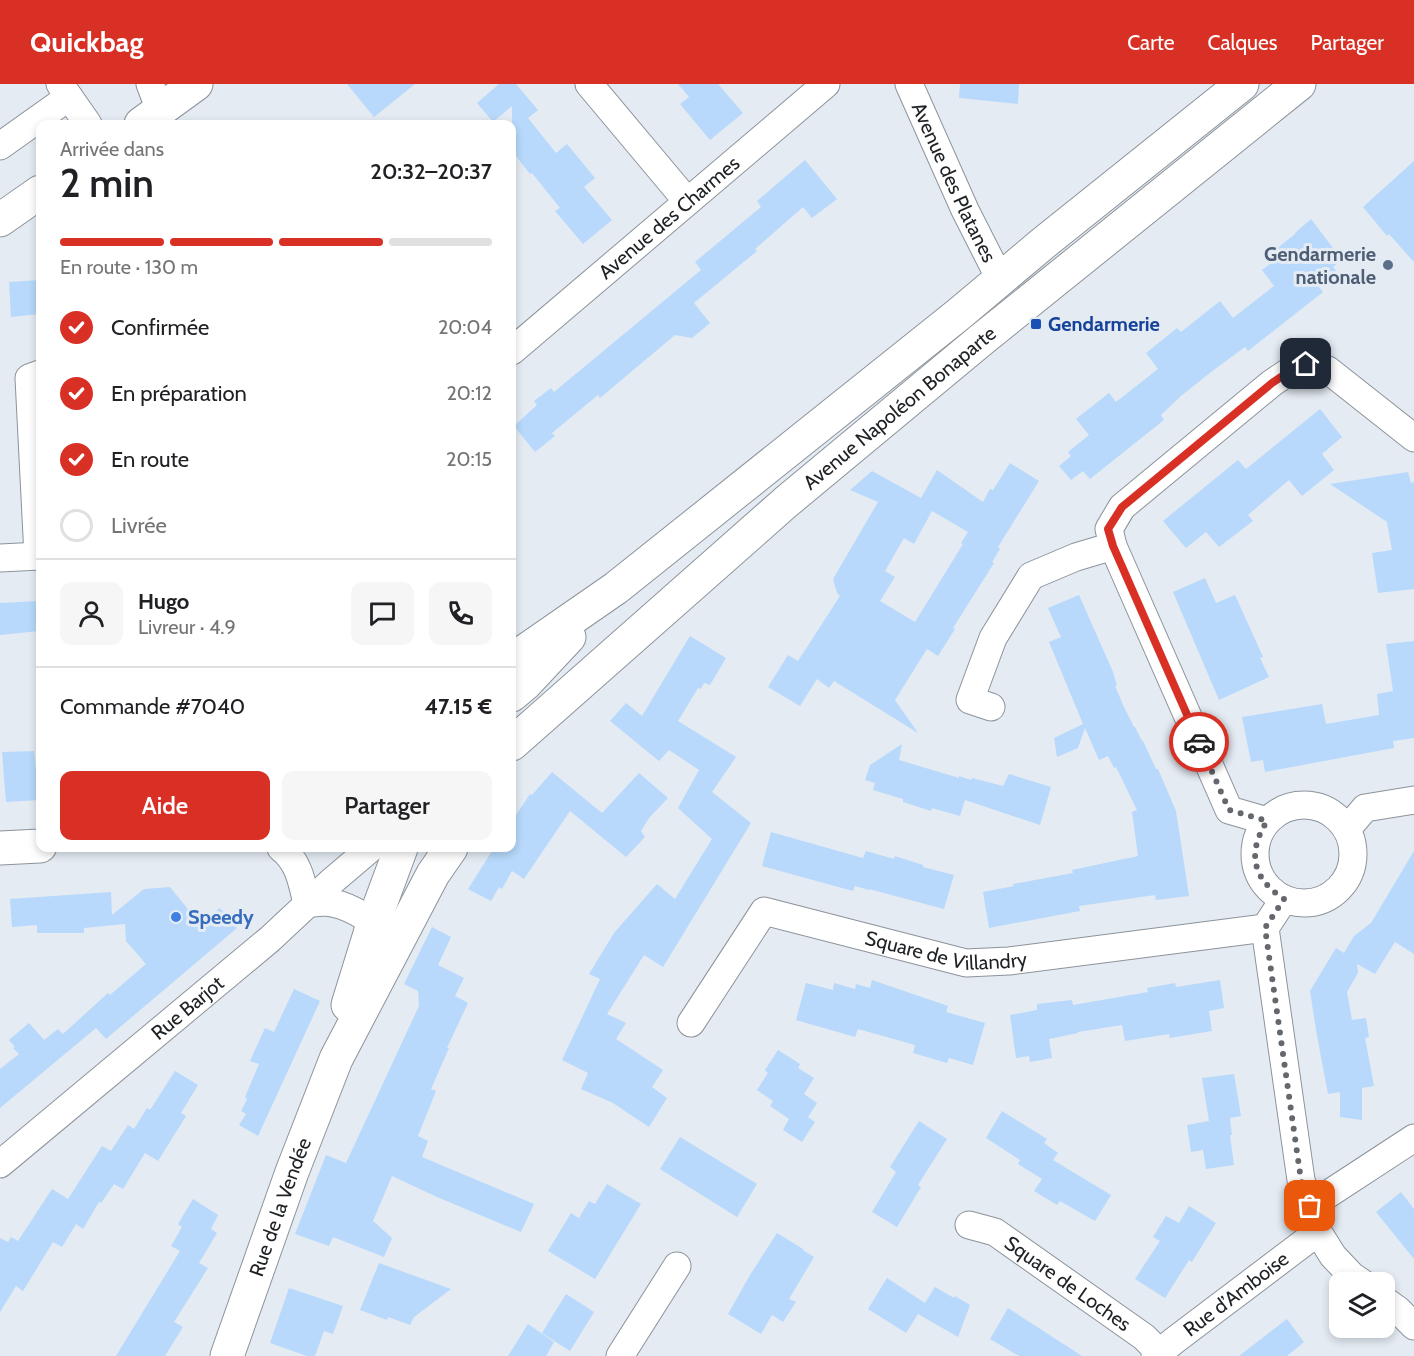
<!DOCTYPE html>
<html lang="fr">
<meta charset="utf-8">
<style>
body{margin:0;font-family:Cabin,sans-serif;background:#f6f6f6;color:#202124;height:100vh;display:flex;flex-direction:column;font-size:22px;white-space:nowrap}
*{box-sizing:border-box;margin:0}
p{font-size:20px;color:#757577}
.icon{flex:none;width:33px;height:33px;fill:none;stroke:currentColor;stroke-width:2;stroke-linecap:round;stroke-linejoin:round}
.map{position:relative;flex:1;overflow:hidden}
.side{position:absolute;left:36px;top:36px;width:480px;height:732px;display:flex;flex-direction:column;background:#fff;border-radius:12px;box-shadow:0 3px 9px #0003}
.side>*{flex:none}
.fabs{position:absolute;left:1329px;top:1188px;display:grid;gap:12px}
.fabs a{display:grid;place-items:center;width:66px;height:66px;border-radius:12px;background:#fff;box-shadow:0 3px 9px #0003;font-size:30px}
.pin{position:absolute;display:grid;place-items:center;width:51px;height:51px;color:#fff;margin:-26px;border-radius:12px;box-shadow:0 3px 9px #0006}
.courier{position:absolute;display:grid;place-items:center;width:60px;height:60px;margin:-30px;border:4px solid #d93025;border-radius:50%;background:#fff;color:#222;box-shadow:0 2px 8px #0007}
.summary em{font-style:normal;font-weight:600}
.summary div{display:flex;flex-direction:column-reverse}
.summary{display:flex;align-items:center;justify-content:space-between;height:102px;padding:0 24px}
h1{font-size:39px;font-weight:600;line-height:45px}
.bar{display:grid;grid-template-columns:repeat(4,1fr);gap:9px 6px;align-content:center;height:72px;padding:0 24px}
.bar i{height:8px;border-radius:4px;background:#e0e0e0}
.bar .on{background:#d93025}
.bar p{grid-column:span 4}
.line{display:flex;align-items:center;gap:15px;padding:0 24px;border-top:2px solid #e0e0e0}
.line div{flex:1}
.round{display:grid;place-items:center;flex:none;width:63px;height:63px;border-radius:12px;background:#f6f6f6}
ol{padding:0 24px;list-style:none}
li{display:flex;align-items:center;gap:18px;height:66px}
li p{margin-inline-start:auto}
li .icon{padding:6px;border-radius:50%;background:#d93025;color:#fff;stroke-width:4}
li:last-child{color:#757577}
li i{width:33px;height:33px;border:3px solid #e0e0e0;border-radius:50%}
.primary-button{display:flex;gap:12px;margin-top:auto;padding:12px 24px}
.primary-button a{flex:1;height:69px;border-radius:12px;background:#d93025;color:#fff;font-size:24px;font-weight:600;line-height:69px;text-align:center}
.primary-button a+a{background:#f6f6f6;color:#202124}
header{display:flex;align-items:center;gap:36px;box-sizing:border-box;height:84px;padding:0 30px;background:#d93025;color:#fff}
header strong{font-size:28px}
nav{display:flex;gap:33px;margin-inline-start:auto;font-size:21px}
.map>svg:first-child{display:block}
</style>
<header>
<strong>Quickbag</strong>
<nav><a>Carte</a><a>Calques</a><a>Partager</a></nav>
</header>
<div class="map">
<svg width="1414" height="1272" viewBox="0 0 1414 1272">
<rect width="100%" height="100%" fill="#e4ebf3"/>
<g fill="#b8d9fb" fill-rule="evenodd">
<path d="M347 0H415L374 33Z"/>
<path d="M499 0H516L538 26 528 34 556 69 567 60 595 94 584 103 612 136 583 160 555 127 560 124 532 89 530 90 512 67V22L493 38 477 19Z"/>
<path d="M678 0H718L743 29 710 56 680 20 689 13Z"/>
<path d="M960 0H1019L1018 20 959 14Z"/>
<path d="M805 76 837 115 812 134 803 123 755 165 757 167 694 219 710 239 692 254 675 251 600 314 598 311 552 349 555 352 535 368 514 342 537 321 534 317 551 304 554 308 701 186 695 178 761 123 757 117Z"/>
<path d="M1414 77V178L1389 150 1387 152 1363 123Z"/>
<path d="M1311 135 1342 176 1333 183 1337 188 1319 203 1323 208 1248 267 1245 263 1211 288 1181 312 1161 331 1164 336 1090 395 1083 387 1071 396 1059 382 1071 372 1068 368 1089 351 1076 335 1109 309 1116 318 1158 285 1146 269 1177 244 1181 248 1220 217 1233 234 1274 202 1262 186 1279 173 1274 167 1295 150V149Z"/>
<path d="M40 196V230L11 233 9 198Z"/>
<path d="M1320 325 1342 353 1322 370 1334 386 1302 412 1289 396 1248 431 1253 437 1219 463 1206 448 1186 464 1163 437 1238 376 1246 385Z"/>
<path d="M1010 379 1039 397 998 463 1000 465 992 478 994 479 953 544 955 545 938 572 927 565 895 616 918 649 834 597 829 604 817 595 800 622 768 603 788 571 798 577 840 512 837 509 833 495 878 418 850 406 872 387 921 414 937 386 983 418 990 405 993 406ZM932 427 968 448 961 459 963 460 915 538 880 517 895 493 885 487 904 454 914 460Z"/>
<path d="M1408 388 1411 399 1414 398V505L1378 509 1372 469 1392 466 1387 438 1330 400Z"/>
<path d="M1205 494 1216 519 1235 511 1263 573 1260 574 1269 593 1219 616 1173 508Z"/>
<path d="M1079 511 1113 588 1117 602H1115L1124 623 1134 643H1135L1142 657H1143L1156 685H1158L1176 727 1189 812 1156 816 1155 811 1079 822 1080 827 989 844 983 808 1014 802 1013 800 1073 789 1072 786 1138 772 1132 728 1137 726 1116 683 1114 684 1108 672 1099 676 1085 644 1078 664 1057 673 1054 654 1083 640 1049 558 1061 553 1048 524Z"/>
<path d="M37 517 39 547 0 551V519Z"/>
<path d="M690 552 726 574 710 601 704 599 701 605 698 604 678 637 736 673 712 708 751 739 663 883 644 871 607 930 626 939 616 955 663 986 652 1003 667 1014 649 1043 613 1019 581 1005 588 989 562 976 600 895 589 890 614 849 657 800 675 815 712 755 678 724 699 686 669 666 659 677 610 637 626 619 642 632Z"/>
<path d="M1414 557V654L1393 657 1394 664 1265 688 1263 676 1251 678 1242 633 1322 620 1326 640 1379 631 1377 610 1393 607 1386 560Z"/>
<path d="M902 660 899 676 959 694V692L971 696 972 694 1003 702 1009 690 1051 703 1040 741 965 716 960 732 932 724 931 727 903 718V715L873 706 875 699 865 696 870 681Z"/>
<path d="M34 667 36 686H40V716L6 718 2 668Z"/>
<path d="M552 688 602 729 639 689 668 714 649 734 641 747 645 753 626 773 570 727 524 795 512 787 502 805 499 803 491 817 468 805 494 764H512V737L530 710 532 711Z"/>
<path d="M771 748 863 774 866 767 894 775 895 772 923 781V783L954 791 944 825 869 805V806L855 802 853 807 762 782Z"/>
<path d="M1414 767V870L1395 858 1375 890 1357 880 1358 889 1347 908 1352 936 1366 934 1369 953 1365 954 1374 1002 1362 1004V1036L1340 1033V1008L1328 1010 1317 952 1310 907 1336 864 1344 869 1354 852 1371 839Z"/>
<path d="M170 803 200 840 220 824 237 844 106 955 96 944 0 1024V985L19 970 13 964 15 963 9 956 29 939 44 956 58 945 63 950 108 909 110 911 146 880 126 857 125 840 84 844V849H37V841L12 843 10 815 111 808 112 831 144 805Z"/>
<path d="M432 843 451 853 438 881 464 894 455 912 468 919 447 964H449L431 1005 436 1007 418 1052 428 1057 422 1073 534 1120 521 1148 437 1113 392 1092 373 1137 392 1154 384 1173 333 1153 329 1162 295 1150 326 1071 346 1079 419 922 418 907 404 900Z"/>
<path d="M872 896 948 922 946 928 985 939 973 981 949 974 947 979 913 969 915 961 858 945 855 953 796 936 806 899 833 906 834 899 855 905 856 900 870 904Z"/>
<path d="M1220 896 1224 924 1209 927 1212 947 1170 954 1169 950 1125 957 1122 941 1078 948V949L1049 955 1052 974 1030 978 1029 972 1016 974 1010 931 1037 926V920L1072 916 1073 921 1148 908 1147 904 1175 899 1176 903Z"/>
<path d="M294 905 320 917 258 1052 239 1041 246 1030 241 1027 247 1015 245 1013 259 980 250 977 265 944 274 948Z"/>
<path d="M778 966 800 980 798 984 814 994 804 1010 817 1019 808 1033 815 1038 802 1058 783 1046 789 1035 770 1022 773 1017 757 1006 768 989 765 986Z"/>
<path d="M175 987 198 1001 181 1029 186 1032 158 1077 145 1069 123 1105 114 1100 101 1119 99 1118 83 1145 76 1140 62 1163 53 1158 23 1207 16 1202 0 1228V1154L8 1158 11 1153 18 1157 52 1105 68 1115 102 1062 111 1067 128 1041 134 1045 147 1024 150 1026Z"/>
<path d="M1234 990 1241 1032 1230 1034 1232 1051H1230L1234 1081 1206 1085 1203 1066 1191 1068 1187 1041 1209 1037 1202 994Z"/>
<path d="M1002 1027 1047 1055 1044 1059 1058 1069 1053 1076 1111 1111 1095 1137 1060 1117 1057 1121 1034 1107 1042 1095 1018 1080 1020 1076 986 1054Z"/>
<path d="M919 1037 947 1055 918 1101 921 1103 897 1143 872 1128 896 1088 890 1083Z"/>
<path d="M680 1053 757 1100 737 1133 660 1085Z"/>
<path d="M607 1100 641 1120 595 1195 548 1167 571 1129 579 1134 589 1117 595 1120Z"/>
<path d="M1401 1108 1414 1125V1175L1376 1128Z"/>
<path d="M193 1115 218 1131 211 1145 217 1149 199 1179 208 1184 174 1238 183 1243 165 1272H116L180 1167 171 1162 182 1143 178 1140Z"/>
<path d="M1189 1122 1216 1139 1192 1178 1189 1176 1165 1214 1135 1195 1160 1157 1153 1153 1166 1132 1179 1139Z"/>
<path d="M777 1149 803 1165V1166L814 1173 789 1215 796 1218 783 1238 772 1231 761 1250 728 1230 750 1191Z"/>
<path d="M379 1179 451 1205 414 1233 410 1241 388 1233 387 1236 360 1226Z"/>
<path d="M887 1194 925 1219 906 1249 868 1225Z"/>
<path d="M935 1203 954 1214 955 1212 970 1221 958 1253 918 1230Z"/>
<path d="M289 1204 343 1222 333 1250 324 1247 315 1272H307L270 1259Z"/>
<path d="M566 1210 594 1228 570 1267 542 1249Z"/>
<path d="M1008 1224 1082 1272H1019L990 1255Z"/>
<path d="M1287 1235 1304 1258 1287 1272H1239Z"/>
<path d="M528 1240 554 1258 546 1272H508Z"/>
</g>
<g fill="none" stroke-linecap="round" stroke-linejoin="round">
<defs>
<g id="street">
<path d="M60 0 88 40"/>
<path d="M150 0 160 26"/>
<path d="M589 0 687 117"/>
<path id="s1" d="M909 0 965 126 1000 195"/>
<path d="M0 62 69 13"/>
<path id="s2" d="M512 267 826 0"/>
<path d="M38 472 29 294 40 290"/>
<path d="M0 474 40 472"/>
<path d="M991 623 970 616 993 554 1031 492 1076 473 1113 462"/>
<circle cx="1304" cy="770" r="49"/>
<path d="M1267 737 1229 726 1113 462 1109 445 1122 423 1272 299 1290 287 1306 280 1328 286 1414 354"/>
<path d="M1347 745 1365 724 1414 716"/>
<path d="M281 764C299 778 302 798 307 820 313 819 320 818 326 818 349 820 373 837 390 851"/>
<path d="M1284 815 1265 844 1301 1096 1318 1148 1333 1172 1352 1192 1361 1198"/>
<path id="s3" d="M691 939 764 827 966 879 1009 877 1265 844"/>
<path id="s4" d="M0 1080 270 855 331 798 371 764"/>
<path d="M1310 1122 1414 1054"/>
<path id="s5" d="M969 1141 995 1148 1144 1253 1159 1268"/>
<path d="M1384 1216 1398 1226 1414 1242"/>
<path d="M620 1272 677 1182"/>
<path id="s6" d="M1155 1272 1175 1256 1318 1148"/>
</g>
<g id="secondary">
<path d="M141 40 196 0"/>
<path d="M0 136 40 108"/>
<path d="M512 576 616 504 959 230 1041 161 1242 0"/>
<path d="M512 611 525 600 569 553"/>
<path id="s7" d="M512 660 786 418 981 256 1299 0"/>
<path d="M0 764 40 762"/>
<path d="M348 921 374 837 401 764"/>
<path id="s8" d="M227 1272 292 1088 336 975 433 790 451 764"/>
</g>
</defs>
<use href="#street" stroke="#8c939a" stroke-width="29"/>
<use href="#secondary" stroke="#8c939a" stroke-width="35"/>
<use href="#street" stroke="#fff" stroke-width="27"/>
<use href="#secondary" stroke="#fff" stroke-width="33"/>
</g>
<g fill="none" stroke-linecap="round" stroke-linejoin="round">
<path stroke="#64686d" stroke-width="6" stroke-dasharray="0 10.8" d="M1199 658 1229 726 1267 737C1247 769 1252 794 1284 815L1265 844 1301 1096 1310 1122"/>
<path stroke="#d93025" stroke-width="8" d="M1199 658 1113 462 1108 445 1122 423 1272 299 1290 287 1306 280"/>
</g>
<circle fill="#5c6f8a" stroke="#e4ebf3" stroke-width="2" cx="1388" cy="181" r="6"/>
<rect fill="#1a4fb4" stroke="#e4ebf3" stroke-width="2" x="1030" y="234" width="12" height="12" rx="3"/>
<circle fill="#3f7fe0" stroke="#e4ebf3" stroke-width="2" cx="176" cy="833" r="6"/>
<g text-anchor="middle" stroke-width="6" stroke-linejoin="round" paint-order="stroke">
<g font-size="20" fill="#1f2225" stroke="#e4ebf3">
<text dy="7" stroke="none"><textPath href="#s1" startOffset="108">Avenue des Platanes</textPath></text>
<text dy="7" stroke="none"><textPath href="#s2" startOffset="206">Avenue des Charmes</textPath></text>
<text dy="7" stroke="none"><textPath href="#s7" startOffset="513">Avenue Napoléon Bonaparte</textPath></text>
<text dy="7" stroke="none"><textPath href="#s3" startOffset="321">Square de Villandry</textPath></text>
<text dy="7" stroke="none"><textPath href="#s4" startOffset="244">Rue Barjot</textPath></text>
<text dy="7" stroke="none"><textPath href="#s8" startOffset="158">Rue de la Vendée</textPath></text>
<text dy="7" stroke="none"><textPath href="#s5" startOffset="116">Square de Loches</textPath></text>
<text dy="7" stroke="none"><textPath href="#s6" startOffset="102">Rue d’Amboise</textPath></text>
</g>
<g font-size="20" font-weight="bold" fill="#4e5e75" stroke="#e4ebf3" text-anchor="end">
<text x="1376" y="177">Gendarmerie<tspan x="1376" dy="23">nationale</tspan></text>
</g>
<g font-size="20" font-weight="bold" fill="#164399" stroke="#e4ebf3" text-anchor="start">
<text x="1048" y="247">Gendarmerie</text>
</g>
<g font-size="20" font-weight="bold" fill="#366cbe" stroke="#e4ebf3" text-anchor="start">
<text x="188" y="840">Speedy</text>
</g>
</g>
</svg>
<div class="fabs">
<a><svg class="icon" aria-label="layers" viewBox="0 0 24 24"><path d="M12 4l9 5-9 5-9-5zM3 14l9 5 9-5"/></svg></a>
</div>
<div class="pin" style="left:1310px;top:1122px;background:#ea580c"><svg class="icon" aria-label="bag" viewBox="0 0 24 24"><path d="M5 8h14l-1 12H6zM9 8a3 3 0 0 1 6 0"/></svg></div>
<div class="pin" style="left:1306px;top:280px;background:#1f2937"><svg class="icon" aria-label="home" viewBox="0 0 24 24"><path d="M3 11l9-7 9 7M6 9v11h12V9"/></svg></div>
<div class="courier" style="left:1199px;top:658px"><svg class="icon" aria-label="car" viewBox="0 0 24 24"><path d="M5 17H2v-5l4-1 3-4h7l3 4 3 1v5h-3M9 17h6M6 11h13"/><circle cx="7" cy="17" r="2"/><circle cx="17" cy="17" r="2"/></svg></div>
<section class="side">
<div class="summary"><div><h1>2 min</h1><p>Arrivée dans</p></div><em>20:32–20:37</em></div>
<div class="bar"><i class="on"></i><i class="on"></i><i class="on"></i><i></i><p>En route · 130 m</p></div>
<ol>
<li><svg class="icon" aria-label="check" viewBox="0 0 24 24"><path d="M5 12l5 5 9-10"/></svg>Confirmée<p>20:04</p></li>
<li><svg class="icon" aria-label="check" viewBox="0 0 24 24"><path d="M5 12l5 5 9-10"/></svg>En préparation<p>20:12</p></li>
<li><svg class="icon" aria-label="check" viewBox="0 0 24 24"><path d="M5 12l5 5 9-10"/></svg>En route<p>20:15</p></li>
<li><i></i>Livrée</li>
</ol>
<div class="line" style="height:108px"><a class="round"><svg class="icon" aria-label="person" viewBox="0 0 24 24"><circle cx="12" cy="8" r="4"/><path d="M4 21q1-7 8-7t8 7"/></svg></a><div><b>Hugo</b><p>Livreur · 4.9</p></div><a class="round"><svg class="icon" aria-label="chat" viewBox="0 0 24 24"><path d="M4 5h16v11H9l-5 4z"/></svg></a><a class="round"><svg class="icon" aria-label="phone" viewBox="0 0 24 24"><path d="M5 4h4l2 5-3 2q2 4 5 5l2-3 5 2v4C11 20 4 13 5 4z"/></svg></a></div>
<div class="line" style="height:78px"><div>Commande #7040</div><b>47.15 €</b></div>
<div class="primary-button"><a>Aide</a><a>Partager</a></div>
</section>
</div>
